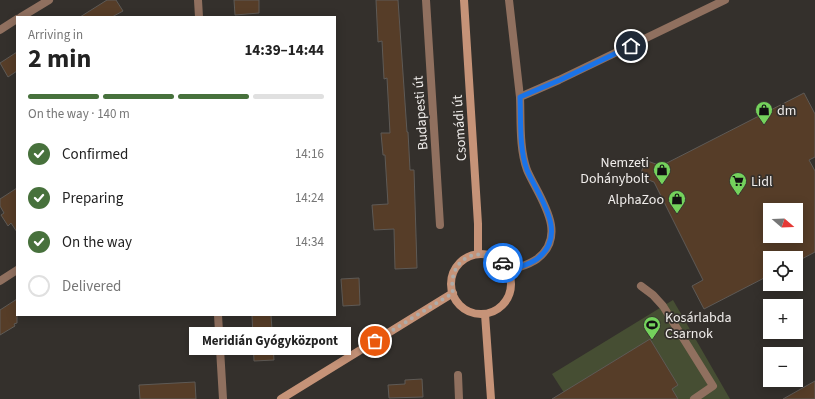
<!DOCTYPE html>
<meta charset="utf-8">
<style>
body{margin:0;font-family:"Source Sans 3",sans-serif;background:#f6f6f6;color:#222;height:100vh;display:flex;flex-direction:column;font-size:15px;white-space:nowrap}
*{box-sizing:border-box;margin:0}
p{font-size:13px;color:#767676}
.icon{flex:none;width:22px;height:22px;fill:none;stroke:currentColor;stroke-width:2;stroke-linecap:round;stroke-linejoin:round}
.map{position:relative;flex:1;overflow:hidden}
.sheet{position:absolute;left:16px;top:16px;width:320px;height:300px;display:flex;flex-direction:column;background:#fff;border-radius:0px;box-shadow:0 2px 10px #0003}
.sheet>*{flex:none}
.needle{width:26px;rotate:109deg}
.tools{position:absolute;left:763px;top:203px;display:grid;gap:8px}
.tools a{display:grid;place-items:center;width:40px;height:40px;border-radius:0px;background:#fff;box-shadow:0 2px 10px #0003;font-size:20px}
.pin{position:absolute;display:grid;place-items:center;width:34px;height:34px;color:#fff;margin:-17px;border:2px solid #fff;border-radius:50%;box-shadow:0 1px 4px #0007}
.courier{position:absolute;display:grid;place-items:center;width:40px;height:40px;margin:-20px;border:3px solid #1a73e8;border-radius:50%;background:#fff;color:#222;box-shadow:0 1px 5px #0007}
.bubble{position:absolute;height:28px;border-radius:0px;background:#fff;box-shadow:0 2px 10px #0003;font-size:13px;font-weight:700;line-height:28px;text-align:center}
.headline em{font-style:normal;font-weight:700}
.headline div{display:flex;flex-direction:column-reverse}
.headline{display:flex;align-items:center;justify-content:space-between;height:68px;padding:0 12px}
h1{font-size:26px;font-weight:700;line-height:30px}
.bar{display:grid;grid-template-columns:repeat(4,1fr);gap:6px 4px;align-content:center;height:48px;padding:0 12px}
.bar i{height:5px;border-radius:3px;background:#e0e0e0}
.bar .selected{background:#47713c}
.bar p{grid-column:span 4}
ol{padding:0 12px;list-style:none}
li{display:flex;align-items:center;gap:12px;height:44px}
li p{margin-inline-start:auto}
li .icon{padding:4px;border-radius:50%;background:#47713c;color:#fff;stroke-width:4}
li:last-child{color:#767676}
li i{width:22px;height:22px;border:2px solid #e0e0e0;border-radius:50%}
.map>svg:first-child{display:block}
</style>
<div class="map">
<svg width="815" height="399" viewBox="0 0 815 399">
<rect width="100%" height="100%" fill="#34302c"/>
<path fill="#464e33" d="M673 300 730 399H568L552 374Z"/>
<g fill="#563d28" stroke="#5e5a56" fill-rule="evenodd">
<path d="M107 0H116L123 11 112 17H80Z"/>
<path d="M234 0H259V13L235 15Z"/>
<path d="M376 0H398L407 132H408L410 170H414L417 268 395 269 394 229 374 230 372 205 388 204 385 155H383L381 133H390L387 78 384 79 382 41 378 42Z"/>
<path d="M17 52V71L8 77 0 63Z"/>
<path d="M804 93 815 114V157L809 160 815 171V252L796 262V258H770V275L704 309 692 286 703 280 654 182 640 177 645 160 661 166ZM770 210H796V236H770Z"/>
<path d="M17 188V232L11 223 8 226 1 215 4 213 0 206V199Z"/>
<path d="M359 278 360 305 343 306 341 279Z"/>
<path d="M17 299V323L14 324 15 326 0 335V310Z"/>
<path d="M252 315H271L274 360 254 361Z"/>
<path d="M650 339 678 385 672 389 678 399H552Z"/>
<path d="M422 379 423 397 389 398 388 385 405 384V380Z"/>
<path d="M815 381V399H783Z"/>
<path d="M195 382 196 399H140L139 385Z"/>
</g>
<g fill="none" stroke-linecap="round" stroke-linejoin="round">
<path stroke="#90705f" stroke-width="8" d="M641 286 653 295 663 306 713 386 694 399"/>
<g stroke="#90705f" stroke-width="8">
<path d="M198 0 199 17"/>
<path d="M426 0 440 225"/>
<path d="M509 0 520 97"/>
<path d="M21 17 49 0"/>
<path d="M0 30 17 19"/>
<path d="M509 271C518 267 529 265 537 259 570 234 538 196 527 170 519 148 521 120 520 97L559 80 725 0"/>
<path d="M0 281 17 270"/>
<path d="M218 315 223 399"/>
<path d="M458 375 459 399"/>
</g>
<g stroke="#c69378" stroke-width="8">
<path d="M464 0 478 224V254"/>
<circle cx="481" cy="284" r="30"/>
<path d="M485 314 491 399"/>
<path d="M281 399 453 293"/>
</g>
</g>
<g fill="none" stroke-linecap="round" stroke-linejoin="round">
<path stroke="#aeaba8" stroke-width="4" stroke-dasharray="0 7.2" d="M375 341 453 293C447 260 477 243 503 263"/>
<path stroke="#1a73e8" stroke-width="5" d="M503 263 509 271C518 267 529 265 537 259 570 234 538 196 527 170 519 148 521 120 520 97L560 80 631 46"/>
</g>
<defs>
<symbol id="shop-pin" viewBox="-11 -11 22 30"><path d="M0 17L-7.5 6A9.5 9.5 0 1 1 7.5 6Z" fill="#74d25c" stroke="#34302c"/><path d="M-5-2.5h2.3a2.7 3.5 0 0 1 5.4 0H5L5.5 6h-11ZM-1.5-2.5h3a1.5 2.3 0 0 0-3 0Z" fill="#111"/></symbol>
<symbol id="supermarket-pin" viewBox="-11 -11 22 30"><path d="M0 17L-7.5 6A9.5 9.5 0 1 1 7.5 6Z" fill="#74d25c" stroke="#34302c"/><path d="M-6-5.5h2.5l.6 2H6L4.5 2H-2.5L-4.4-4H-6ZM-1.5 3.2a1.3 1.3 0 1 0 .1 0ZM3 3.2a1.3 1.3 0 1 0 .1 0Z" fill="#111"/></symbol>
<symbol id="stadium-pin" viewBox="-11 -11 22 30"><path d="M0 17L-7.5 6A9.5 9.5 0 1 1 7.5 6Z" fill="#74d25c" stroke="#34302c"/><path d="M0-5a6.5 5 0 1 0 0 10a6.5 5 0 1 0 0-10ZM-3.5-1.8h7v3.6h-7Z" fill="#111"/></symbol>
</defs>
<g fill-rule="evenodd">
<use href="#shop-pin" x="754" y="100" width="20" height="27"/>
<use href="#shop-pin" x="652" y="160" width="20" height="27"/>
<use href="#supermarket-pin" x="728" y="171" width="20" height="27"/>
<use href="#shop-pin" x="667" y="189" width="20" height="27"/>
<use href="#stadium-pin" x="642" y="315" width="20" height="27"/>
</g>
<g text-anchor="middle" stroke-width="3.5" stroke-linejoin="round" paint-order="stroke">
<g font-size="14" fill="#f0edeb" stroke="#34302c" text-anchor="start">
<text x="777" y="115">dm</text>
<text x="649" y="167" text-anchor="end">Nemzeti<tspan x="649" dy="16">Dohánybolt</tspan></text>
<text x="751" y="186">Lidl</text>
<text x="664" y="204" text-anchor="end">AlphaZoo</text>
<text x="665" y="322">Kosárlabda<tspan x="665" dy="16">Csarnok</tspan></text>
</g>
<g font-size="14" fill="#f0edeb" stroke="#34302c">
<text transform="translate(420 113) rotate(-94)" y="5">Budapesti út</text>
<text transform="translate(459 128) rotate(-94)" y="5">Csomádi út</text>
</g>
</g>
</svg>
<div class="tools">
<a><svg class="needle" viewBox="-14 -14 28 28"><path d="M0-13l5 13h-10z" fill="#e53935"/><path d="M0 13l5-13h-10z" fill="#767676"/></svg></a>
<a><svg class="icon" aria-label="locate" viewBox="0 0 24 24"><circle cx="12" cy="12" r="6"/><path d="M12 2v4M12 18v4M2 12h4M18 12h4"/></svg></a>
<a>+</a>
<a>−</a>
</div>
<div class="pin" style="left:375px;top:341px;background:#ea580c"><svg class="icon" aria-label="bag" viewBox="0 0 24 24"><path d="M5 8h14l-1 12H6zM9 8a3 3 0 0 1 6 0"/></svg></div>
<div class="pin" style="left:631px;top:46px;background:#1f2937"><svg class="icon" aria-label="home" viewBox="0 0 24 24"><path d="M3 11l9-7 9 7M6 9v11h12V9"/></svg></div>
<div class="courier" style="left:503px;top:263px"><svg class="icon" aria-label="car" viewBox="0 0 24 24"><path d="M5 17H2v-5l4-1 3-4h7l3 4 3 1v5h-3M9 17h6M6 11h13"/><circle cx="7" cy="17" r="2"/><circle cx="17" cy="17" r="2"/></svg></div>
<div class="bubble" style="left:189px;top:327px;width:162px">Meridián Gyógyközpont</div>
<section class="sheet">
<div class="headline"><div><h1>2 min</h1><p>Arriving in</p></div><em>14:39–14:44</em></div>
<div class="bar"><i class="selected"></i><i class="selected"></i><i class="selected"></i><i></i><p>On the way · 140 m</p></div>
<ol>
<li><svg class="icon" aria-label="check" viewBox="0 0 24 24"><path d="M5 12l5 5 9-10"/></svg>Confirmed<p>14:16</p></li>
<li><svg class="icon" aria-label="check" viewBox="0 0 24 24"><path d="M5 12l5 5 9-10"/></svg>Preparing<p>14:24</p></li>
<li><svg class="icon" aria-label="check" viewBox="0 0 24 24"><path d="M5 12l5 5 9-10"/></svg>On the way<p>14:34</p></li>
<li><i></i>Delivered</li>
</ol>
</section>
</div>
